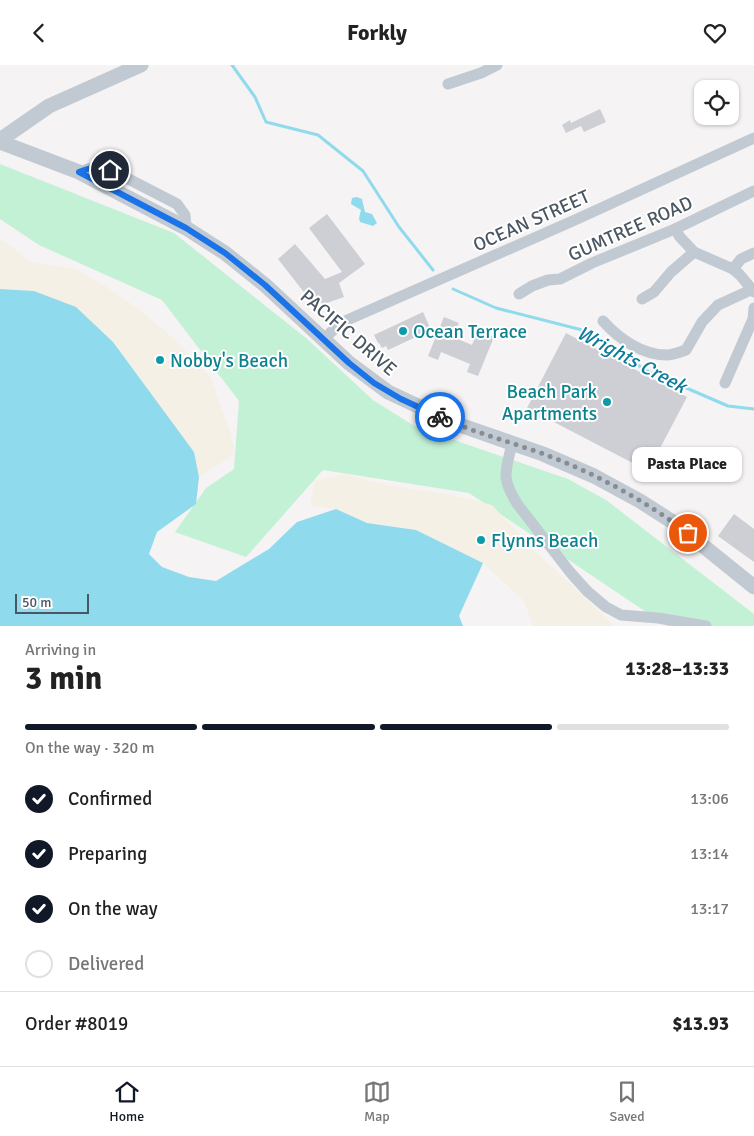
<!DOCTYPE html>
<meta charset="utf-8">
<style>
body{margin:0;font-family:Signika,sans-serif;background:#f2f2f2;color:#222;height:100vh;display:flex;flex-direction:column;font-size:19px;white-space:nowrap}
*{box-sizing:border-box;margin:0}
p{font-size:16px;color:#767676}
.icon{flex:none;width:28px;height:28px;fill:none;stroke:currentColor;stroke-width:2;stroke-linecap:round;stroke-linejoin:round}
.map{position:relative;height:561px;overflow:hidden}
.details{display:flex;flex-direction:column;background:#fff;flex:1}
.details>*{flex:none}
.fabs{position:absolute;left:694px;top:15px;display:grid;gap:10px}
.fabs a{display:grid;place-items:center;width:45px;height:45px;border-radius:10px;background:#fff;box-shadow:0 1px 4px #0004;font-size:25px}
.scale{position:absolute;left:15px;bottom:12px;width:74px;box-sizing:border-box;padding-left:5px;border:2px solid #4a5661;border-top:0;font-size:14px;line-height:18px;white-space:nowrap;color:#4a5661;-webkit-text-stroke:4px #fff;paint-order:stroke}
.pin{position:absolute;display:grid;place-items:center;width:42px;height:42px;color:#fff;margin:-21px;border:2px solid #fff;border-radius:50%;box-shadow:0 1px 5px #0007}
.courier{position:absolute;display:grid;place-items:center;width:50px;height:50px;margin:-25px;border:4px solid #1a73e8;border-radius:50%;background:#fff;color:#222;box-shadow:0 1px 6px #0007}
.bubble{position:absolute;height:35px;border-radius:10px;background:#fff;box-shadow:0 1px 4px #0004;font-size:16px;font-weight:700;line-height:35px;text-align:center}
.head em{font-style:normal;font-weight:700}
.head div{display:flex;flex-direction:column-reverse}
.head{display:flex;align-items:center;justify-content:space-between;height:85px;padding:0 25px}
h1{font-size:32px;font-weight:700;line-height:38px}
.bar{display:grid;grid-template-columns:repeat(4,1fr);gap:8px 5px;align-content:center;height:60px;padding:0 25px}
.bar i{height:6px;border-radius:4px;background:#e0e0e0}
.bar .on{background:#111827}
.bar p{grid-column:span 4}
.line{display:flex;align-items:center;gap:12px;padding:0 25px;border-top:1px solid #e0e0e0}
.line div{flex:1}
ol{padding:0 25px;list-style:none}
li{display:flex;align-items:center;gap:15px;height:55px}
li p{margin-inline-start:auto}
li .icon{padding:5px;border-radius:50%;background:#111827;color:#fff;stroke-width:4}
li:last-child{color:#767676}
li i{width:28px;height:28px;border:2px solid #e0e0e0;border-radius:50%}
header{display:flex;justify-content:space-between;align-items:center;height:65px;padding:0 25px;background:#fff;font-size:22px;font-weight:700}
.tab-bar{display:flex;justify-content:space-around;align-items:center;height:70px;border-top:1px solid #e0e0e0;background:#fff;font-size:14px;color:#767676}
.tab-bar a{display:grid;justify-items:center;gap:2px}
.tab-bar .on{color:#111827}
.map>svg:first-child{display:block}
</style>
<header><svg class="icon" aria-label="back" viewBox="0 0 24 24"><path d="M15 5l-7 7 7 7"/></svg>Forkly<svg class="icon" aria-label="heart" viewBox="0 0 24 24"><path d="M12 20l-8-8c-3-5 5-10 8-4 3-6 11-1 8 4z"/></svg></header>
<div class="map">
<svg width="754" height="561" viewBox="0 0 754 561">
<rect width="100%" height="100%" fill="#f5f3f3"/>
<path fill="#c3f1d5" d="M0 99 174 168 306 273 373 335 416 362 568 414 606 435 754 549V561H667L469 428 323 405 246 492 175 467 206 423 234 404 239 336 162 235 39 180 0 154Z"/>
<g fill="#f5f0e5">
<path d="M0 173 31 197 76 204 105 221 137 243 174 274 211 313 231 370 235 389 199 412 194 387 25 225 0 224Z"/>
<path d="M344 409 391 421 448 429 492 440 535 486 615 561H533L524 536 483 498 416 465 367 458 336 444 310 440 315 416Z"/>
</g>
<g fill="#90daee">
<path d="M357 132 362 134 365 147 372 149 377 158 373 161 360 157 359 153 361 145 351 139 352 133Z"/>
<path d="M0 224 34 226 76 242 113 277 194 387 199 412 196 439 157 467 149 489 162 502 189 512 216 516 269 484 297 457 336 444 367 458 416 465 483 498 459 551 463 561H0Z"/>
</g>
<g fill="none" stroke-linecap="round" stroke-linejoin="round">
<g stroke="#90daee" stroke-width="3">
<path d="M232 0 255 32 266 57 318 70 363 106 399 162 433 205"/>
<path d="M453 224 496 243 586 266 647 306 728 341 754 344"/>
</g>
</g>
<g fill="#cdcfd5">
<path d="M600 44 606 57 584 67 581 61 566 68 562 60 570 55 571 58Z"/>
<path d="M327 149 365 199 339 218 344 232 324 239 310 235 278 194 295 179 325 214 342 207 309 163Z"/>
<path d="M423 247 431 265 388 285 386 281 382 283 379 278H378L374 270Z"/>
<path d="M444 252 459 258 453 272 472 280 478 265 494 272 478 311 467 307 470 299 441 287 438 295 428 291Z"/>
<path d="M566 268 687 332 648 406 527 343Z"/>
<path d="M734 449 754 464V497L718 471Z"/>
</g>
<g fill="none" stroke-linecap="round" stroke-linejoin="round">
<g stroke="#c1cad2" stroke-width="11">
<path d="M448 19 481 8 497 0"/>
<path d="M79 107C91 102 98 101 111 105L177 139 185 150 186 163"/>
<path d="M675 164 680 172 694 187 733 204 740 210 754 227"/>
<path d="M733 204 741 194 754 188"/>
<path d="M519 229 532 221 548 215 560 214 592 198 675 164 754 126"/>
<path d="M642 234 654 227 671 207 694 187"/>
<path d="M603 256C619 274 642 290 667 290 673 290 680 287 686 285L702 257 718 240 753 224"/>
<path d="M325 274 331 267 345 256 575 155 754 73"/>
<path d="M725 318 753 254 754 243"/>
<path d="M512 379C505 408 501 413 518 440L570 507 587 526 606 542 621 550 658 553 706 561"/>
</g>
<g stroke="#c1cad2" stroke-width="15">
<path d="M0 75 49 41 141 0"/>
<path d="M0 77 79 107 186 163 225 188 265 220 349 298 388 327 454 358 543 389 594 411 640 436 676 459 754 522"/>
</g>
</g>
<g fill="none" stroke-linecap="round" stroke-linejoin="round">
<path stroke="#868d94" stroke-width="5" stroke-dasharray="0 9" d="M440 352C473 367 507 376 541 388 593 407 644 435 688 468"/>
<path stroke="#1a73e8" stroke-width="6" d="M110 105C98 101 91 102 79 107L186 163 225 188 265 220 349 298 374 318 401 334 440 352"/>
</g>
<g fill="#0f9aa8" stroke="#fff" stroke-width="2">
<circle cx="403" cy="266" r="5"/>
<circle cx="160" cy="295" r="5"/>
<circle cx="607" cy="337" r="5"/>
<circle cx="481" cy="475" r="5"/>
</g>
<g text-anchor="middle" stroke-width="4" stroke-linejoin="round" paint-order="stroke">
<g font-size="19" fill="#4a5661" stroke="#fff">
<text transform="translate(531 155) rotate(-24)" y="7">OCEAN STREET</text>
<text transform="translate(630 163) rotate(-24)" y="7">GUMTREE ROAD</text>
<text transform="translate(349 267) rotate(41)" y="7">PACIFIC DRIVE</text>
</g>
<g font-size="19" fill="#0d838f" stroke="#fff" text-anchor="start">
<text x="413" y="273">Ocean Terrace</text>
<text x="170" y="302">Nobby's Beach</text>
<text x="597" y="333" text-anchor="end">Beach Park<tspan x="597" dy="22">Apartments</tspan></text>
<text x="491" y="482">Flynns Beach</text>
</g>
<g font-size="20" font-style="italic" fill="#0c7c9b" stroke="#fff">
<text transform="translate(632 294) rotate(28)" y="7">Wrights Creek</text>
</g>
</g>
</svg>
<div class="fabs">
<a><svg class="icon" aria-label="locate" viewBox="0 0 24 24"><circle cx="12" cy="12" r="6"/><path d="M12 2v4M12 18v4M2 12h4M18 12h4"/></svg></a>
</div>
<div class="scale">50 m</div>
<div class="pin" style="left:688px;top:468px;background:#ea580c"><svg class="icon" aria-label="bag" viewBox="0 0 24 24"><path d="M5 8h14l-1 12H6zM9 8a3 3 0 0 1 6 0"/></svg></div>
<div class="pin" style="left:110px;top:105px;background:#1f2937"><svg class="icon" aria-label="home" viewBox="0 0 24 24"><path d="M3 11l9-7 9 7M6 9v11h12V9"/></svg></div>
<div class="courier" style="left:440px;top:352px"><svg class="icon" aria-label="bike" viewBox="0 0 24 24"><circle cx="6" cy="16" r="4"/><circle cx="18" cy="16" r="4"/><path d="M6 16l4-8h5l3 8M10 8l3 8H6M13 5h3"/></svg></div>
<div class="bubble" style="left:632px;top:382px;width:110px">Pasta Place</div>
</div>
<section class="details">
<div class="head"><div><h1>3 min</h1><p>Arriving in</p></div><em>13:28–13:33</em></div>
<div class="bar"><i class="on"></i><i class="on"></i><i class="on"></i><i></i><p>On the way · 320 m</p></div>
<ol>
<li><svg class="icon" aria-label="check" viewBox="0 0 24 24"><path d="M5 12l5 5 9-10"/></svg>Confirmed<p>13:06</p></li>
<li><svg class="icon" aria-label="check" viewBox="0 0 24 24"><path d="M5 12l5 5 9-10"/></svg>Preparing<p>13:14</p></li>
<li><svg class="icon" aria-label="check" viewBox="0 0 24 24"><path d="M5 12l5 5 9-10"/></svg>On the way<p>13:17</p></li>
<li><i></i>Delivered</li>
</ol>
<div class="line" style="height:65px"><div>Order #8019</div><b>$13.93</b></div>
</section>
<nav class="tab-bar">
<a class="on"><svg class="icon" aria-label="home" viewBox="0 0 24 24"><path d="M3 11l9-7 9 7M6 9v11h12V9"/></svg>Home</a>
<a><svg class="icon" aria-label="map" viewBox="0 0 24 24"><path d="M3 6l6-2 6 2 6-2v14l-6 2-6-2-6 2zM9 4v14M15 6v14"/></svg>Map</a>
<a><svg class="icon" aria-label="saved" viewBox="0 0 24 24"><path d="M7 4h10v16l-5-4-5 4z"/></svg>Saved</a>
</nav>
